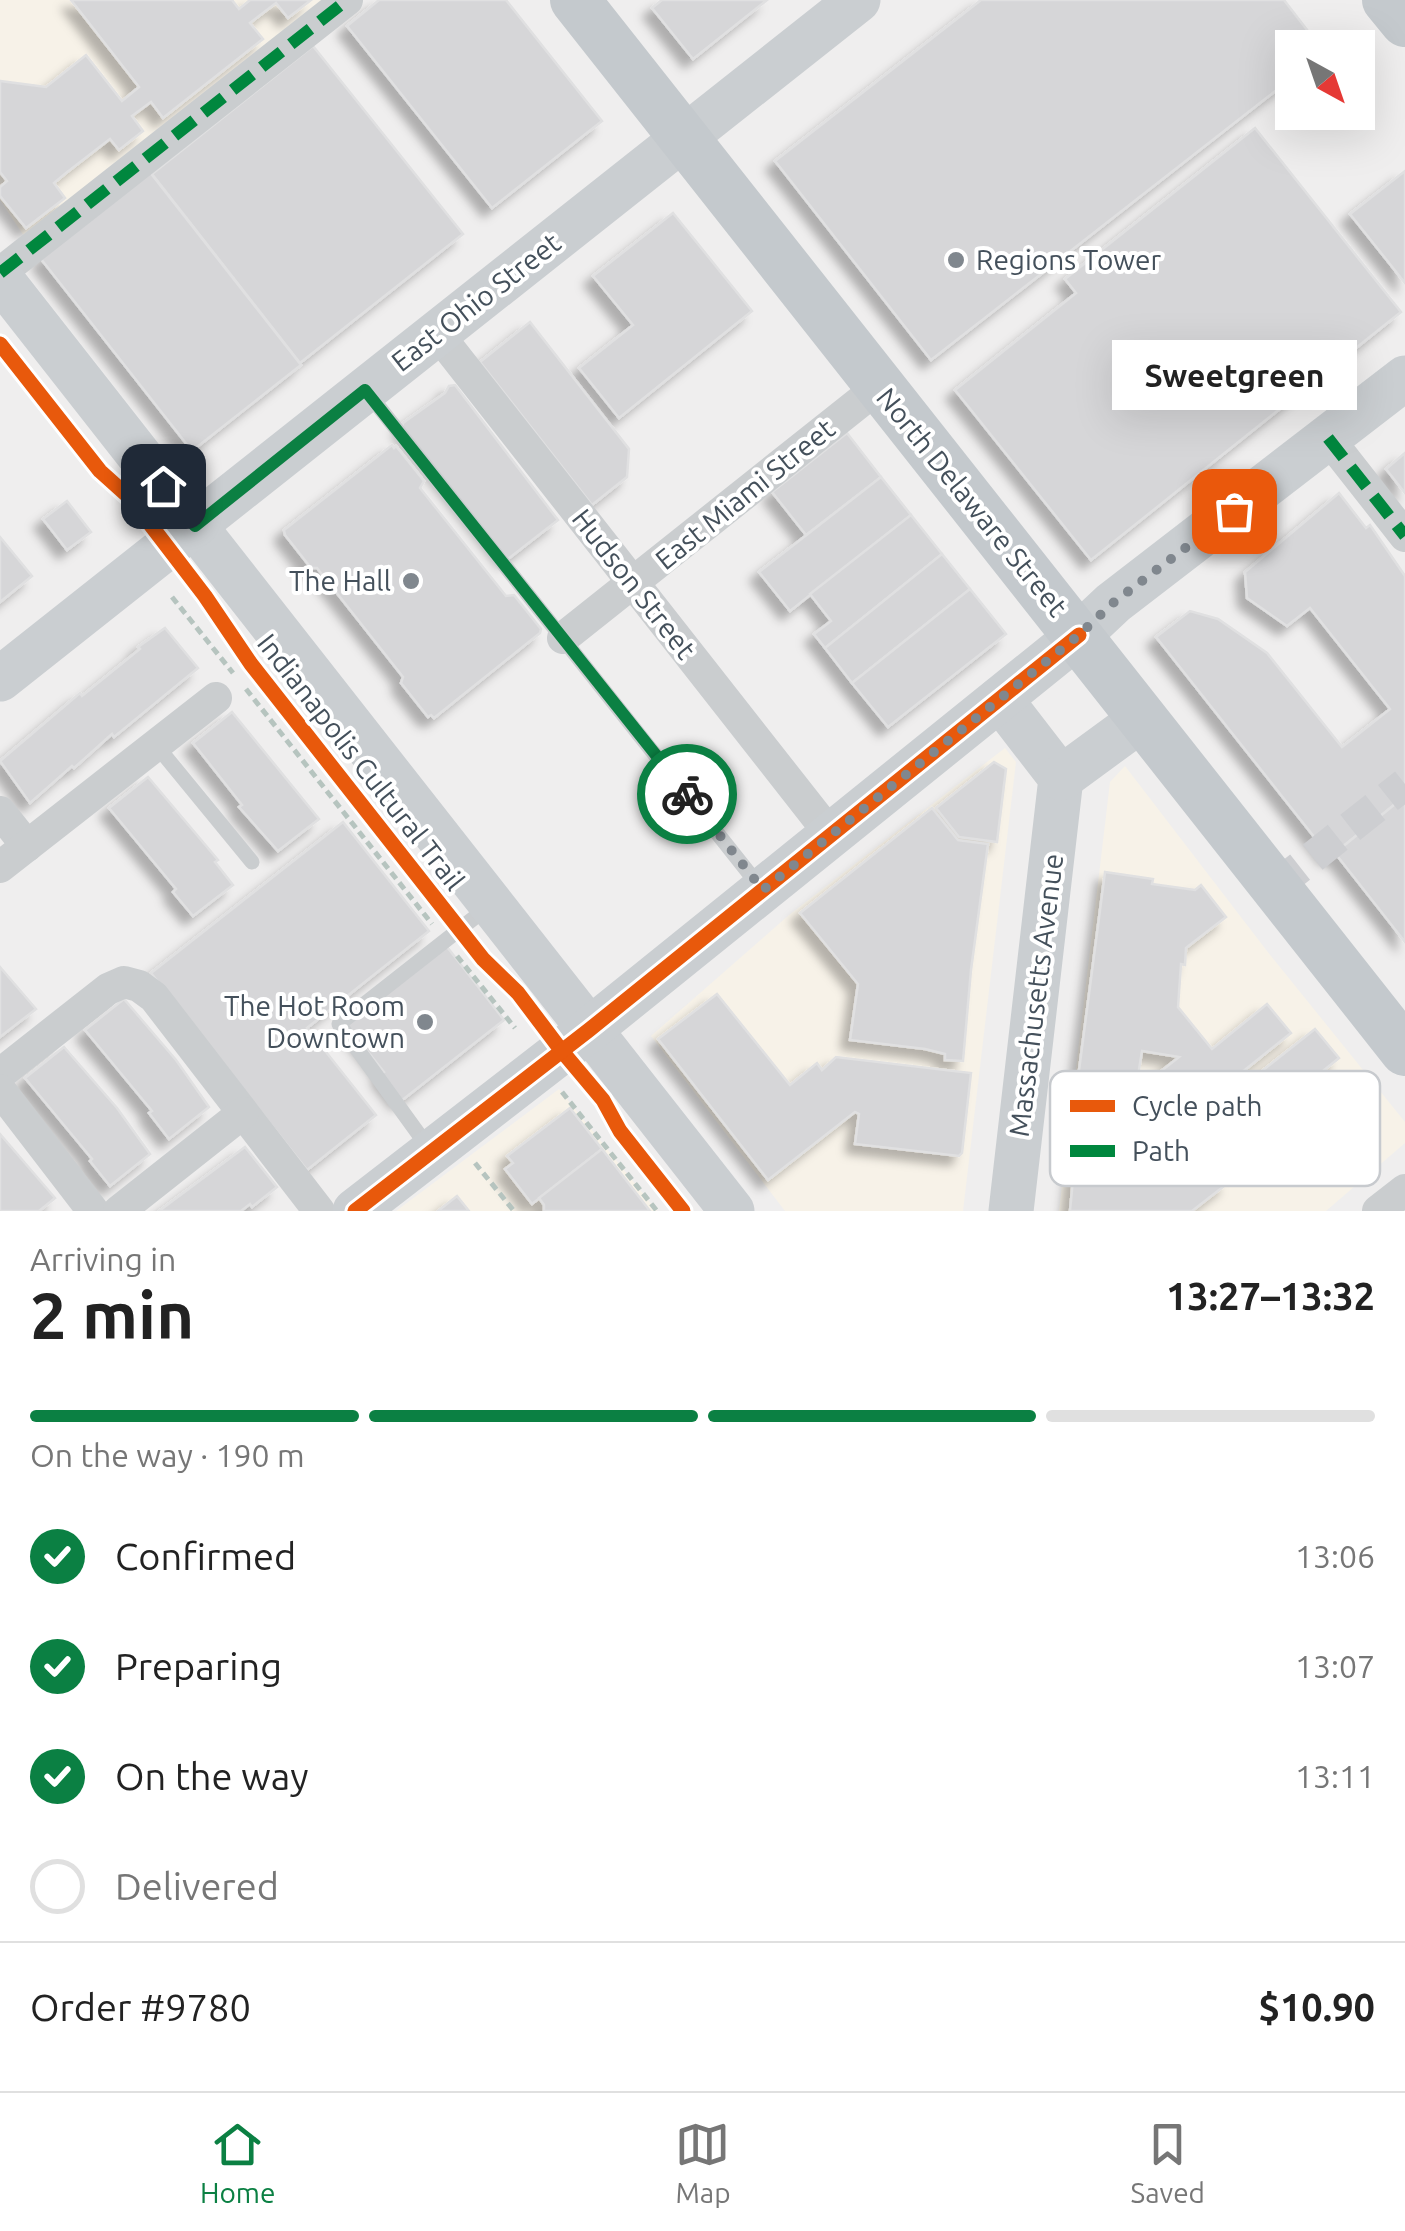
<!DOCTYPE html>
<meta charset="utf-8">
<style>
body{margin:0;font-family:Ubuntu,sans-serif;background:#f6f6f6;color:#222;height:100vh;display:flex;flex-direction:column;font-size:38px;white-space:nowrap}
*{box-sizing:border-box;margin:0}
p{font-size:32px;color:#767676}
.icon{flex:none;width:55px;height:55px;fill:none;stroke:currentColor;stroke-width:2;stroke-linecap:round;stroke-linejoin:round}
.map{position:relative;height:1211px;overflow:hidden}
.drawer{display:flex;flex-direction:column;background:#fff;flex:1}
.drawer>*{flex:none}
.needle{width:65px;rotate:140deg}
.fabs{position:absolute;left:1275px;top:30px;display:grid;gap:20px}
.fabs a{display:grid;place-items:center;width:100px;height:100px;border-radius:0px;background:#fff;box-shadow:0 10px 40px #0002;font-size:50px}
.pin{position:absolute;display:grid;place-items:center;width:85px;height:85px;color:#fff;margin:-42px;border-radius:20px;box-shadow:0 5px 15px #0006}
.courier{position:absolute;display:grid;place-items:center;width:100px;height:100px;margin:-50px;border:8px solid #0b8043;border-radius:50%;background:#fff;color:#222;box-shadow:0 2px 12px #0007}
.bubble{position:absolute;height:70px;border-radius:0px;background:#fff;box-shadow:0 10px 40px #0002;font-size:32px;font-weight:700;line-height:70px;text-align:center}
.headline em{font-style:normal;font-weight:700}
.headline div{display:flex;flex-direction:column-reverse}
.headline{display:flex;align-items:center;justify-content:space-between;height:170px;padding:0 30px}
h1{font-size:65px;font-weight:700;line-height:75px}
.bar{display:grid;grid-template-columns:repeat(4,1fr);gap:15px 10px;align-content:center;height:120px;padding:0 30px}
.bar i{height:12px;border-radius:8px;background:#e0e0e0}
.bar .current{background:#0b8043}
.bar p{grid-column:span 4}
.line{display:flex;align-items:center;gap:25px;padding:0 30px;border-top:2px solid #e0e0e0}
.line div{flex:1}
ol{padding:0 30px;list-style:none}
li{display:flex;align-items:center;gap:30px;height:110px}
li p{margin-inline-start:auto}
li .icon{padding:10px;border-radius:50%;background:#0b8043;color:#fff;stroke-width:4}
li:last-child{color:#767676}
li i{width:55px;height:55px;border:5px solid #e0e0e0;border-radius:50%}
.tab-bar{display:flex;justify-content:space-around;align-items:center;height:140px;border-top:2px solid #e0e0e0;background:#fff;font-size:28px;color:#767676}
.tab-bar a{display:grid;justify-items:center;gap:5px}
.tab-bar .current{color:#0b8043}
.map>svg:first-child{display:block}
</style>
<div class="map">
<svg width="1405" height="1211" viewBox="0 0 1405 1211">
<defs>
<filter id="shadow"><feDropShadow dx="-9" dy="9" stdDeviation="5" flood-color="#0004"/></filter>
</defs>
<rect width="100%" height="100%" fill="#efeeee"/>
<g fill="#f7f2e8">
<path d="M0 0H329L26 239 0 200Z"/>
<path d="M1005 748 1016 762 963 1211H785L651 1036 789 915Z"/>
<path d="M1125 766 1267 951 1405 1122V1143L1326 1211H1059L1110 782Z"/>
<path d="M559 1089 657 1211H396Z"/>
</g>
<g fill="#d6d6d8" stroke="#e0e0e1" stroke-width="2.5" filter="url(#shadow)">
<path d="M71 0H232L239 9 250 0H311L288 18 276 3 250 23 263 39 163 118 151 102 132 116 143 131 119 150 110 139 66 173 54 183 65 198 26 228 0 196V187L7 181 0 172V81L46 87 86 55 122 101 139 87Z"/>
<path d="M379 0H506L602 121 492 208 347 26Z"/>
<path d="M662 0H767L693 59 652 8Z"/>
<path d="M981 0H1284L1321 48H1292V78L931 360 775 161Z"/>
<path d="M313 46 463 234 300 363 152 174Z"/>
<path d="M1255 128 1401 312 1091 560 955 390 1076 293 1065 279Z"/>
<path d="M149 171 301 365 192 451 41 259Z"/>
<path d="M1405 171V283L1350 214Z"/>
<path d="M673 213 752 311 619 418 579 368 633 325 593 276Z"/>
<path d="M530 322 629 449 627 477 592 505 480 362Z"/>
<path d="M455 385 558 520 508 559 402 428 403 423 445 393 449 386Z"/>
<path d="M847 433 881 477 806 535 772 492Z"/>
<path d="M392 445 394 448 396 446 424 481 420 488 506 596 514 595 541 629 540 633 434 718 431 715 428 717 401 683 403 677 317 568H311L285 535 284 530Z"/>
<path d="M1405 453V493L1386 469Z"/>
<path d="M881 477 911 515 790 611 759 572Z"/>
<path d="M1339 493 1366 528 1370 525 1405 576V796L1330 857 1156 637 1190 611 1218 619 1267 653 1342 747 1390 709 1310 608 1287 626 1247 598 1245 572Z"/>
<path d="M67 501 91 532 67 550 43 519Z"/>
<path d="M911 515 942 554 825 648 814 634 831 621 810 594Z"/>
<path d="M0 537 32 576 0 602Z"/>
<path d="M942 554 970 589 852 683 825 648Z"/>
<path d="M970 589 1006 634 888 727 852 683Z"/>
<path d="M165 628 198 668 114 737 112 734 74 768 72 766 30 803 0 761 80 693 82 696 140 649 138 647Z"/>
<path d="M232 712 319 819 278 851 239 807 242 805 193 743Z"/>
<path d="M994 762 1006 769 997 842 959 837 936 808Z"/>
<path d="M148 777 218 860 215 862 233 885 193 916 173 892 176 889 109 808Z"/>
<path d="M1405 796V942L1335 853Z"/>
<path d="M932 808 958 840 988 844 971 970 963 1061 945 1060V1054L925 1049 850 1040 858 984 800 913Z"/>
<path d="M343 822 429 931 307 1028 376 1115 307 1170 151 973Z"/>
<path d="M1105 872 1153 879 1152 884 1195 890 1201 885 1226 917 1186 948 1185 965 1181 964 1178 1007 1212 1049 1267 1004 1291 1033 1241 1073 1248 1082 1315 1029 1339 1058 1222 1153 1192 1116 1154 1110 1143 1097 1137 1101 1132 1094 1179 1057 1142 1051 1137 1082 1129 1088 1117 1086 1114 1106 1075 1101Z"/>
<path d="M444 943 504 1020 401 1101 380 1075 384 1072 346 1024Z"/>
<path d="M0 967 36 1009 0 1037Z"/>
<path d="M717 994 790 1085 817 1063 822 1070 836 1057 971 1073 962 1153 959 1156 855 1144 859 1114 855 1112 768 1180 658 1039Z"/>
<path d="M124 999 176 1060 209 1107 169 1139 149 1113 152 1111 85 1030Z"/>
<path d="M64 1047 117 1108 150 1154 110 1186 90 1161 92 1159 25 1078Z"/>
<path d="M570 1108 602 1149 532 1204 505 1169 513 1163 507 1156Z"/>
<path d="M1079 1114 1190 1132 1228 1183 1192 1211H1070Z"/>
<path d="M0 1134 55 1198 39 1211H0Z"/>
<path d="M245 1147 277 1187 252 1207 250 1204 241 1211H159Z"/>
<path d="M602 1149 650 1211H544V1205L539 1198Z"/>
<path d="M457 1196 469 1211H438Z"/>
</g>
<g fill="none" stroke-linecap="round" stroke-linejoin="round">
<path stroke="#cdced1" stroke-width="32" stroke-dasharray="32 16" stroke-linecap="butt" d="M1275 887 1405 784"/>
<g stroke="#b6c4bf" stroke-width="5" stroke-dasharray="8 5" stroke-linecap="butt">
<path d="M172 597 233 673"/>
<path d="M246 689 432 924"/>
<path d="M457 956 515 1028"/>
<path d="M562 1092 657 1211"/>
<path d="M475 1163 514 1211"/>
</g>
<g stroke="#cacdcf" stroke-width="15">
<path d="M367 392 760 887"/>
<path d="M156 745 252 862"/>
<path d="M428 1147 339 1024 488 907"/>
</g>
<g stroke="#cacdcf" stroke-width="32">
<path d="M0 273 347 0"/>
<path d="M437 333 831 835"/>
<path d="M1328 438 1405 536"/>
<path d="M563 638 880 386"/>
<path d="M0 812 27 846"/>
<path d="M0 867 216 698"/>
<path d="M0 1074 108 989 124 982 139 986 154 997 319 1211"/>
<path d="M0 1090 93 1211"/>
<path d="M119 1211 243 1113"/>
<path d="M1378 1211 1405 1190"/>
</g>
<g stroke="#caced1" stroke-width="45">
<path d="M0 278 732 1211"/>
<path d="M0 679 858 0"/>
<path d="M1000 699 1061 778 1011 1211"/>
<path d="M1061 778 1143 718"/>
<path d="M355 1211 589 1030 1079 635 1113 603 1405 378"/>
</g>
<g stroke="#c4c9cd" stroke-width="50">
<path d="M575 0 1405 1051"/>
<path d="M1387 0 1405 22"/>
</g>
<g stroke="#00873e" stroke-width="12" stroke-dasharray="25 12" stroke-linecap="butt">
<path d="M0 273 347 0"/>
<path d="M1328 438 1405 536"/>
</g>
<defs>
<g id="cycleway">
<path d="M0 344 100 471 130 498 205 596 251 664 483 959 518 993 561 1050 603 1100 620 1131 683 1211"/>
<path d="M355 1211 589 1030 1079 635"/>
</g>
</defs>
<use href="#cycleway" stroke="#fff" stroke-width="21"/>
<use href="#cycleway" stroke="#e8590c" stroke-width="15"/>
</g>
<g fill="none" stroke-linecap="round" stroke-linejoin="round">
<path stroke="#80878e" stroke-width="10" stroke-dasharray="0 18" d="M687 794 763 890 1079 635 1113 603 1234 511"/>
<path stroke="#0b8043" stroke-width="12" d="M163 486 195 526 365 390 687 794"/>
</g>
<g fill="#80878e" stroke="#fff" stroke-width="4">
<circle cx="956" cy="260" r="10"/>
<circle cx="411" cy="581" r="10"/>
<circle cx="425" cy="1022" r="10"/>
</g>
<g text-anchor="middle" stroke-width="8" stroke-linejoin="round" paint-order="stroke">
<g font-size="28" fill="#44505b" stroke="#fff" text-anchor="end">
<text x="976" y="270" text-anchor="start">Regions Tower</text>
<text x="391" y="591">The Hall</text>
<text x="405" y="1016">The Hot Room<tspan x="405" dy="32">Downtown</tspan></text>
</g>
<g font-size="28" fill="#44505b" stroke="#fff">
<text transform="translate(476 302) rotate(-38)" y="10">East Ohio Street</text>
<text transform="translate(745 494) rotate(-39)" y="10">East Miami Street</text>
<text transform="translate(972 502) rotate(51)" y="10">North Delaware Street</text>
<text transform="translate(634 584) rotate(52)" y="10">Hudson Street</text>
<text transform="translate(361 762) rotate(52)" y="10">Indianapolis Cultural Trail</text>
<text transform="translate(1036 995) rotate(-83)" y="10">Massachusetts Avenue</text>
</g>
</g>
<rect x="1050" y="1071" width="330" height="115" rx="15" fill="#fff" stroke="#c7cace" stroke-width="2.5"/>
<rect x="1070" y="1100" width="45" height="12" fill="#e8590c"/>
<rect x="1070" y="1145" width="45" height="12" fill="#00873e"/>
<g font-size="28" fill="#44505b">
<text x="1132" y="1116">Cycle path</text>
<text x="1132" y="1161">Path</text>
</g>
</svg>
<div class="fabs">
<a><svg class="needle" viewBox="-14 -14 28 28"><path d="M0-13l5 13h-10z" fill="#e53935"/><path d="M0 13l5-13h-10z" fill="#767676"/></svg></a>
</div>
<div class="pin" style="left:1234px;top:511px;background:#ea580c"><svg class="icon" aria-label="bag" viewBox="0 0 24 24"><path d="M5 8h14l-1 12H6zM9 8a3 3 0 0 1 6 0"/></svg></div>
<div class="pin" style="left:163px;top:486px;background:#1f2937"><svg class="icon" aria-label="home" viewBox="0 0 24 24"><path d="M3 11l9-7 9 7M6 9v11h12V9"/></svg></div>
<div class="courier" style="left:687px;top:794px"><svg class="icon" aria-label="bike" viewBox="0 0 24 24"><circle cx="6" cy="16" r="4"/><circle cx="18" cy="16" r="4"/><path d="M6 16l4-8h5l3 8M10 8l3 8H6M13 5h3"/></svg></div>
<div class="bubble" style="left:1112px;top:340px;width:245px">Sweetgreen</div>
</div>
<section class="drawer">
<div class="headline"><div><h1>2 min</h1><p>Arriving in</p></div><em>13:27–13:32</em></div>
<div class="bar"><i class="current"></i><i class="current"></i><i class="current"></i><i></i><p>On the way · 190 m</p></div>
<ol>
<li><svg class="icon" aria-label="check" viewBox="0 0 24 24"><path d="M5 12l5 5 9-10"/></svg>Confirmed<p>13:06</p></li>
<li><svg class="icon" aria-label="check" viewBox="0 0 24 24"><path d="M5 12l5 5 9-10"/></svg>Preparing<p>13:07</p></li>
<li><svg class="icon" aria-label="check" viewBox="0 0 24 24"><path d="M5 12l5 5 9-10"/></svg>On the way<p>13:11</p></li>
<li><i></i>Delivered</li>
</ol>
<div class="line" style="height:130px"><div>Order #9780</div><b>$10.90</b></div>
</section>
<nav class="tab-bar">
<a class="current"><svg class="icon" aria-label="home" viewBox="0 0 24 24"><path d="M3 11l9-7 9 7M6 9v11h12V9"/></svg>Home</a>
<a><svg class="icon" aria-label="map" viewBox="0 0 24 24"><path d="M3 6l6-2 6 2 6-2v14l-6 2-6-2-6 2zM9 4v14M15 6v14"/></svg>Map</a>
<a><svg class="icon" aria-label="saved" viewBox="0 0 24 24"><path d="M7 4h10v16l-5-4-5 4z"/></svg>Saved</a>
</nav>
